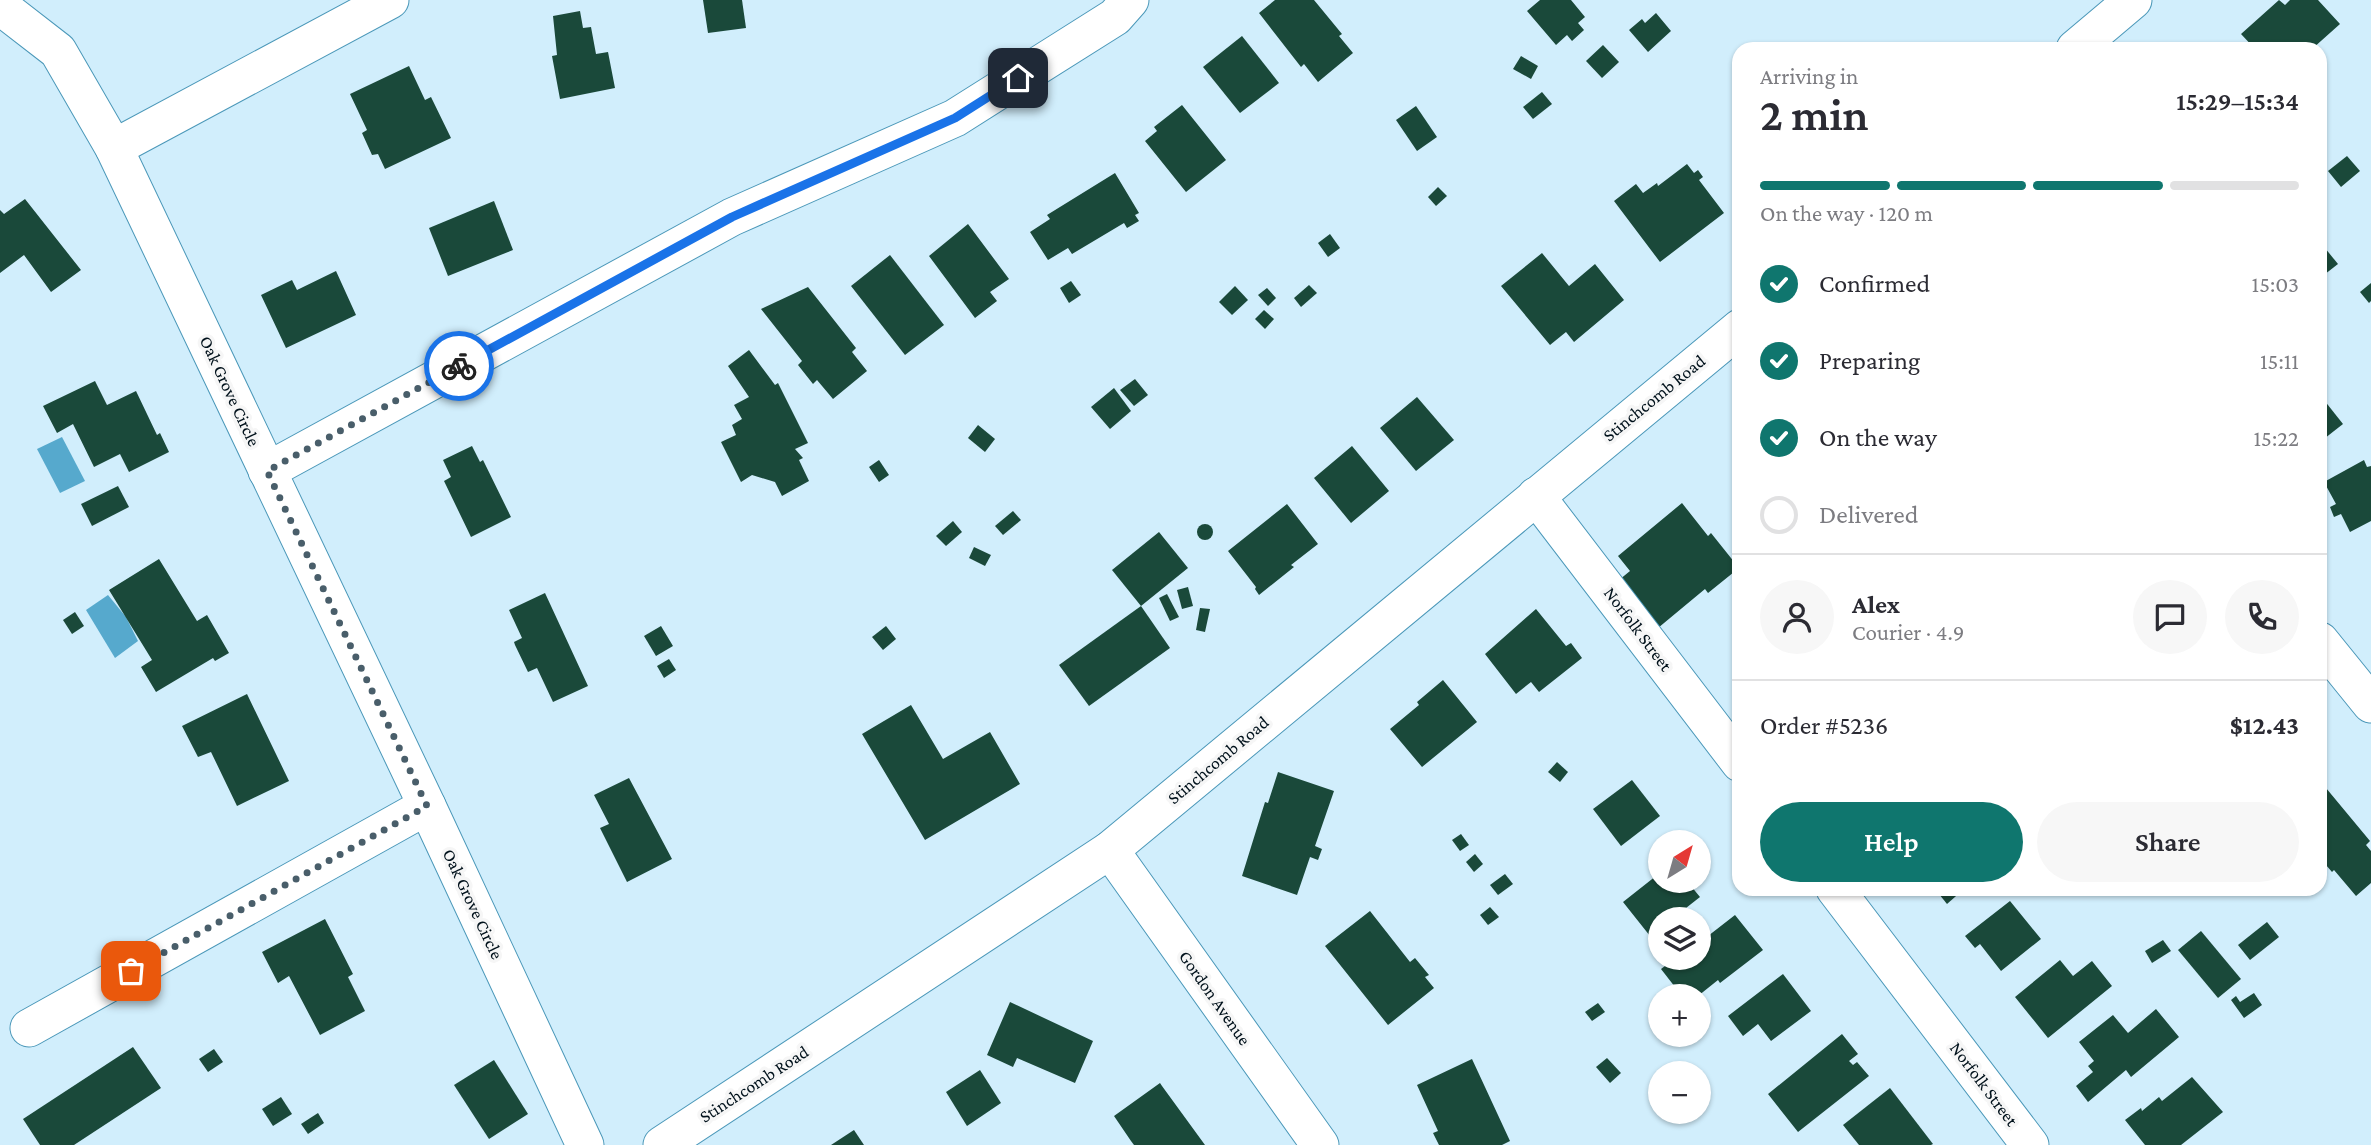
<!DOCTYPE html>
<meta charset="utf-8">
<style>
body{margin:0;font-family:"Crimson Pro",serif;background:#f7f7f7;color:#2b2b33;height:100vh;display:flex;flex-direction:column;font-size:26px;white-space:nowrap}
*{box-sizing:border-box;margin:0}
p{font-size:23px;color:#7c7c81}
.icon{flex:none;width:38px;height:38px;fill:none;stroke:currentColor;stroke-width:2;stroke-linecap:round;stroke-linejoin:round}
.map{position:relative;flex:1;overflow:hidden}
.panel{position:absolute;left:1732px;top:42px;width:595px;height:854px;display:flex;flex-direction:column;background:#fff;border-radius:21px;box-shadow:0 2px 5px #0004}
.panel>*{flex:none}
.needle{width:46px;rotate:37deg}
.tools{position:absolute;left:1648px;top:830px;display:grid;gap:14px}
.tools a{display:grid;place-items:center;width:63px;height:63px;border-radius:50%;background:#fff;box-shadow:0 2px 5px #0004;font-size:35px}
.pin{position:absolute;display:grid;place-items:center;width:60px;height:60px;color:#fff;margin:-30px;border-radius:14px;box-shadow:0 4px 10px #0006}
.courier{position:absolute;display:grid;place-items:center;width:70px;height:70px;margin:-35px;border:5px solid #1a73e8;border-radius:50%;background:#fff;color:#222;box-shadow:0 2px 9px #0007}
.summary em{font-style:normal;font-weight:600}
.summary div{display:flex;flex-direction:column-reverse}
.summary{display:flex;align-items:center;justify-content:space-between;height:119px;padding:0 28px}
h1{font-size:46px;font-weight:600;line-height:52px}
.bar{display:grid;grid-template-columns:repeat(4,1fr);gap:10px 7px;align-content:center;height:84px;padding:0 28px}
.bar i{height:9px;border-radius:5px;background:#e1e1e2}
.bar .selected{background:#0f766e}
.bar p{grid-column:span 4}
.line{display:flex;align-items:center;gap:18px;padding:0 28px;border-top:2px solid #e1e1e2}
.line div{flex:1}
.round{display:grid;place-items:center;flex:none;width:74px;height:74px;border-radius:37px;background:#f7f7f7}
ol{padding:0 28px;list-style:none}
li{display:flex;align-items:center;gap:21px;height:77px}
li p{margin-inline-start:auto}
li .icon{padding:7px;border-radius:50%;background:#0f766e;color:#fff;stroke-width:4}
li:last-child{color:#7c7c81}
li i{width:38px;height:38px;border:4px solid #e1e1e2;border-radius:50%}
.action{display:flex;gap:14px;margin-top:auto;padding:14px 28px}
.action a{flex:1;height:80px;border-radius:42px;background:#0f766e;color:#fff;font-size:28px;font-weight:600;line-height:80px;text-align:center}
.action a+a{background:#f7f7f7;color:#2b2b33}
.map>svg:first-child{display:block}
</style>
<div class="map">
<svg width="2371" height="1145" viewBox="0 0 2371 1145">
<rect width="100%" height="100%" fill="#d1eefc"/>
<g fill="#56a9cd">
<path d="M62 437 85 481 60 493 37 449Z"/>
<path d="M108 595 126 617 138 641 115 658 86 610Z"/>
</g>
<g fill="#1a493a">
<path d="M703 0H742L746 28 708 33Z"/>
<path d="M1275 0H1314L1342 34 1339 36 1353 53 1318 82 1304 64 1301 67 1259 13Z"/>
<path d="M1540 0H1571L1585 17 1578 23 1584 30 1572 41 1567 35 1556 45 1527 11Z"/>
<path d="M2279 0 2285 5 2290 0H2318L2340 24 2312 49H2255L2241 34Z"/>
<path d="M580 11 583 28 591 27 596 54 608 52 615 88 560 99 552 56 557 55 553 16Z"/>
<path d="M1656 13 1671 31 1648 52 1629 30 1642 19 1645 23Z"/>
<path d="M1242 36 1279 83 1240 113 1203 67Z"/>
<path d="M1603 45 1619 62 1602 78 1586 61Z"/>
<path d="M1521 56 1538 66 1531 79 1513 69Z"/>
<path d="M409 66 425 100 431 97 451 138 385 169 378 154 372 155 362 133 367 130 350 94Z"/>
<path d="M1542 92 1552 104 1533 119 1523 107Z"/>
<path d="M1182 105 1226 160 1186 192 1145 141 1157 131 1154 127Z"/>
<path d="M1416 106 1437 137 1417 151 1396 120Z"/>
<path d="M2347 156 2360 171 2341 187 2328 171Z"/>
<path d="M1687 164 1694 173 1698 170 1703 177 1699 180 1724 213 1660 262 1614 201 1636 184 1643 193 1657 183 1658 186Z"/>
<path d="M1115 173 1139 213 1135 215 1139 221 1127 228 1124 223 1072 254 1068 248 1048 260 1030 232 1050 219 1047 215Z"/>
<path d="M1438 187 1447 196 1436 206 1428 197Z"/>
<path d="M25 199 81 270 51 292 24 255 0 273V210L4 214Z"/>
<path d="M494 201 513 250 448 276 429 228Z"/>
<path d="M968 224 1009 279 990 292 997 301 975 318 929 256Z"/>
<path d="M1330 234 1340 248 1328 257 1318 243Z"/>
<path d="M2320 242 2338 264 2320 278Z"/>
<path d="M1542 253 1569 286 1595 264 1624 300 1574 342 1566 332 1550 345 1501 286Z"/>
<path d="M890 255 944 325 905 355 851 286Z"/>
<path d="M336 271 356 315 286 348 261 295 292 280 297 290Z"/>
<path d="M1071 281 1081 295 1069 303 1060 288Z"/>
<path d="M2371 283V301L2369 303 2360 292Z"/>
<path d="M1309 285 1317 293 1301 307 1294 298Z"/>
<path d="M1235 286 1248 300 1232 315 1219 302Z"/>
<path d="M808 287 856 348 852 352 867 371 833 399 817 380 813 384 798 365 802 361 761 309Z"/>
<path d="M1267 288 1276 298 1268 306 1258 295Z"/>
<path d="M1264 310 1274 319 1265 329 1255 319Z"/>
<path d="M749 350 775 385 778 383 808 443 795 449 803 458 799 460 809 481 782 496 775 482 752 475 741 482 721 442 736 435 732 425 742 419 734 405 749 397 728 366Z"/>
<path d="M1135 379 1148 395 1134 406 1120 390Z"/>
<path d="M95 381 107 405 136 391 157 435 160 433 169 452 129 472 120 454 94 467 73 424 57 433 43 406Z"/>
<path d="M1114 388 1131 411 1110 429 1091 407Z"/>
<path d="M2320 395 2343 424 2320 442Z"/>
<path d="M1417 397 1454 440 1416 471 1380 428Z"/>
<path d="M978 425 995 439 985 452 968 438Z"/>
<path d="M472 446 480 462 483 460 511 517 471 537 444 481 451 477 443 460Z"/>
<path d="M1352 446 1389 491 1351 523 1314 478Z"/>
<path d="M879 460 889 475 879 482 869 467Z"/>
<path d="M2364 460 2367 467 2371 466V521L2350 532 2341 514 2334 517 2330 507 2336 504 2324 482Z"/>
<path d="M118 486 129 507 92 526 81 504Z"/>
<path d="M1682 503 1708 536 1711 533 1739 568 1708 593 1705 589 1658 628 1619 580 1630 571 1618 556Z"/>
<path d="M1287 504 1318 544 1291 565 1294 567 1259 595 1255 589 1256 587 1228 551Z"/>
<path d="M1013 511 1021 520 1003 535 995 526Z"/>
<path d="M953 521 962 532 946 546 936 536Z"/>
<circle cx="1205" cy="532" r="8"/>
<path d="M1159 532 1188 568 1141 606 1112 570Z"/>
<path d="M974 547 991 555 985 566 969 558Z"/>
<path d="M159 559 197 621 207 615 229 653 215 661 213 658 156 692 141 667 152 660 109 590Z"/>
<path d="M1188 587 1193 606 1182 609 1177 590Z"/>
<path d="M545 593 588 686 553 702 537 668 528 672 515 645 514 642 522 638 509 610Z"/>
<path d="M1167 594 1179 617 1170 621 1159 598Z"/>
<path d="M1141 606 1170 648 1089 706 1059 665Z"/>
<path d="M1200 608 1210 609 1205 632 1196 630Z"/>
<path d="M1536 609 1566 646 1571 643 1582 658 1539 692 1531 682 1516 694 1485 654Z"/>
<path d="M75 612 84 626 72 634 63 620Z"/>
<path d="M661 626 673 646 656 656 644 636Z"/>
<path d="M886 626 896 639 883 650 872 637Z"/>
<path d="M669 659 676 670 664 678 657 666Z"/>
<path d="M1443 680 1477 722 1422 767 1390 729 1419 705 1417 702Z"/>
<path d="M247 694 289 781 237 806 211 752 198 757 182 726Z"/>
<path d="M911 705 943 759 990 732 1020 784 925 840 862 734Z"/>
<path d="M1557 762 1568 772 1560 782 1548 772Z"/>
<path d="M1278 772 1334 791 1315 846 1322 849 1318 860 1310 857 1297 895 1242 876 1265 802 1268 803Z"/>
<path d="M629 778 672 859 627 882 600 828 609 824 594 795Z"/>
<path d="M1632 780 1660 816 1621 846 1593 809Z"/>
<path d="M2326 788 2370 841 2366 845 2371 851V883L2356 896 2334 870 2332 872 2320 858V793Z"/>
<path d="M1461 834 1469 845 1460 851 1452 840Z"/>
<path d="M1699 850 1710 863 1699 871Z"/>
<path d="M1475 854 1483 864 1474 872 1466 862Z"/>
<path d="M1661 872V880H1686L1700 897 1672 919H1661V928L1650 936 1623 902Z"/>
<path d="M1505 874 1513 884 1498 895 1490 885Z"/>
<path d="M1935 889H1964L1947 904Z"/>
<path d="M2010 901 2041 939 2001 971 1980 944 1975 948 1965 936Z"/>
<path d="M1490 907 1499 917 1488 925 1480 915Z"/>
<path d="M1370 911 1410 962 1415 958 1429 975 1425 977 1434 988 1388 1025 1325 946Z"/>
<path d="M1735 915 1763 950 1720 983 1718 980 1698 996H1682L1661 969 1677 957H1699V943Z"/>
<path d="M325 919 353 974 348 977 365 1011 320 1035 289 976 278 983 262 952Z"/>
<path d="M2267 922 2279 937 2250 960 2238 945Z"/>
<path d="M2201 931 2241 979 2218 998 2178 950Z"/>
<path d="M2163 940 2171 951 2152 963 2145 951Z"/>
<path d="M2060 960 2073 976 2092 961 2112 986 2048 1038 2015 997Z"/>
<path d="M1783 974 1811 1011 1771 1041 1758 1024 1743 1036 1728 1016Z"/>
<path d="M2254 993 2262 1005 2244 1018 2231 1000 2236 996 2240 1002Z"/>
<path d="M1010 1002 1093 1041 1075 1083 1017 1058 1013 1067 987 1055Z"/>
<path d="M1598 1003 1605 1012 1592 1021 1585 1012Z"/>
<path d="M2156 1009 2179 1037 2131 1077 2126 1070 2088 1102 2076 1086 2093 1072 2088 1066 2094 1061 2079 1042 2113 1015 2128 1033Z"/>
<path d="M1842 1034 1858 1054 1849 1061 1853 1065 1857 1062 1869 1076 1798 1132 1768 1094Z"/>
<path d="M133 1047 161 1088 74 1145H40L23 1119Z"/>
<path d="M214 1049 223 1062 208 1072 199 1059Z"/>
<path d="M1607 1058 1621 1073 1610 1083 1596 1067Z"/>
<path d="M1472 1059 1510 1141 1502 1145H1439L1433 1133 1438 1131 1417 1085Z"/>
<path d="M494 1060 528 1114 489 1139 454 1085Z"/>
<path d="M980 1070 1001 1103 967 1126 946 1092Z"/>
<path d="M2192 1077 2223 1112 2181 1145H2145L2125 1120 2141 1108 2142 1111 2159 1097 2162 1101Z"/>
<path d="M1160 1083 1162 1086 1205 1145H1134L1131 1141 1114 1116Z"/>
<path d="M1890 1088 1933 1144 1931 1145H1859L1843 1125Z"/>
<path d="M281 1097 292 1114 273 1126 262 1109Z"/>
<path d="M318 1113 324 1123 308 1134 301 1124Z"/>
<path d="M854 1130 864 1145H831Z"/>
</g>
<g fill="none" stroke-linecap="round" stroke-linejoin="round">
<defs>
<g id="minor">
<path d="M0 6 58 51 114 148 427 806 585 1145"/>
<path d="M2075 49 2133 0"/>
<path d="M114 148 390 0"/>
<path d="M267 471 732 217 955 118 1115 17 1130 0"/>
<path d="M1536 496 1740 763"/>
<path d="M2320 641 2371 704"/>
<path d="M1110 850 1320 1145"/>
<path d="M1835 889 2030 1145"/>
<path d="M29 1028 427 806"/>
<path d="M662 1145 1110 850 1740 328"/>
</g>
</defs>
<use href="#minor" stroke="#4b98b9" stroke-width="39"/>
<use href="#minor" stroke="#fff" stroke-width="37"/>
</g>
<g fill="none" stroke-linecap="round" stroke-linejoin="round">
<path stroke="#495e6a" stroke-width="7" stroke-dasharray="0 12.6" d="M131 971 427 806 267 471 459 366"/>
<path stroke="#1a73e8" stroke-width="9" d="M459 366 732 217 955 118 1018 78"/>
</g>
<g text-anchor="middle" stroke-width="7" stroke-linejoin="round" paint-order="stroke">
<g font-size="18" fill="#00111b" stroke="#f6f6f6">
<text transform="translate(230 391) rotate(65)" y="6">Oak Grove Circle</text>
<text transform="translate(1654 398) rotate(-39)" y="6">Stinchcomb Road</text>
<text transform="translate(1638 629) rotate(53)" y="6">Norfolk Street</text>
<text transform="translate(1218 760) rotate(-40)" y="6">Stinchcomb Road</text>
<text transform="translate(473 904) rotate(65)" y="6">Oak Grove Circle</text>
<text transform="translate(1215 998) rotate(55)" y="6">Gordon Avenue</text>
<text transform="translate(754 1084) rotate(-33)" y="6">Stinchcomb Road</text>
<text transform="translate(1984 1084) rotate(53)" y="6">Norfolk Street</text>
</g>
</g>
</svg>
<div class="tools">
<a><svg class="needle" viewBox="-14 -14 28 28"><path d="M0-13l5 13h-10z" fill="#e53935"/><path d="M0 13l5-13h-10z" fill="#7c7c81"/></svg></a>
<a><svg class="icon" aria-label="layers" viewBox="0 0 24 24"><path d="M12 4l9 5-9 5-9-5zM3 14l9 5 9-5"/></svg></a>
<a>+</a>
<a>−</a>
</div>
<div class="pin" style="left:131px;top:971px;background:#ea580c"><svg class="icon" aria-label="bag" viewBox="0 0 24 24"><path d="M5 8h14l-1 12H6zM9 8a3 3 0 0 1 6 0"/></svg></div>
<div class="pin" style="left:1018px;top:78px;background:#1f2937"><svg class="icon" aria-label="home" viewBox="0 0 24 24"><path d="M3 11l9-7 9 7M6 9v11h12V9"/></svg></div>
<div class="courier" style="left:459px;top:366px"><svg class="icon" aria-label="bike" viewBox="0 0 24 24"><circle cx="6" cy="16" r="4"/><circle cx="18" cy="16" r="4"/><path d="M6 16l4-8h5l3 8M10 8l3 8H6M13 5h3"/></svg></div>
<section class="panel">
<div class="summary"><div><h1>2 min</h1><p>Arriving in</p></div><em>15:29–15:34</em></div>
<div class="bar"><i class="selected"></i><i class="selected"></i><i class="selected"></i><i></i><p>On the way · 120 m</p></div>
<ol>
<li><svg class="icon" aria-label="check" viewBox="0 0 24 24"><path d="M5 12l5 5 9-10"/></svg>Confirmed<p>15:03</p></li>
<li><svg class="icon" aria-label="check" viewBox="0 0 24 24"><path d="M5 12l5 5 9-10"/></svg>Preparing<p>15:11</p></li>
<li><svg class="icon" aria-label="check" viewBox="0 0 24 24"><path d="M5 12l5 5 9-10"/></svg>On the way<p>15:22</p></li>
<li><i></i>Delivered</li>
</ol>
<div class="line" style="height:126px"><a class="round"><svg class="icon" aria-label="person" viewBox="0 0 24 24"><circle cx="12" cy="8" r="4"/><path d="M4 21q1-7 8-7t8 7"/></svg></a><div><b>Alex</b><p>Courier · 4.9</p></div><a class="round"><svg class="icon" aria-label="chat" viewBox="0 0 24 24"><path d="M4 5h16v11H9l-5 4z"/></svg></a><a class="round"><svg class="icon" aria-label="phone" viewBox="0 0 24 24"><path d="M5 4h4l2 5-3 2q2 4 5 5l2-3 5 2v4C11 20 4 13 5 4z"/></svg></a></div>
<div class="line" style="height:91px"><div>Order #5236</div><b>$12.43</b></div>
<div class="action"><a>Help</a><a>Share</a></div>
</section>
</div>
